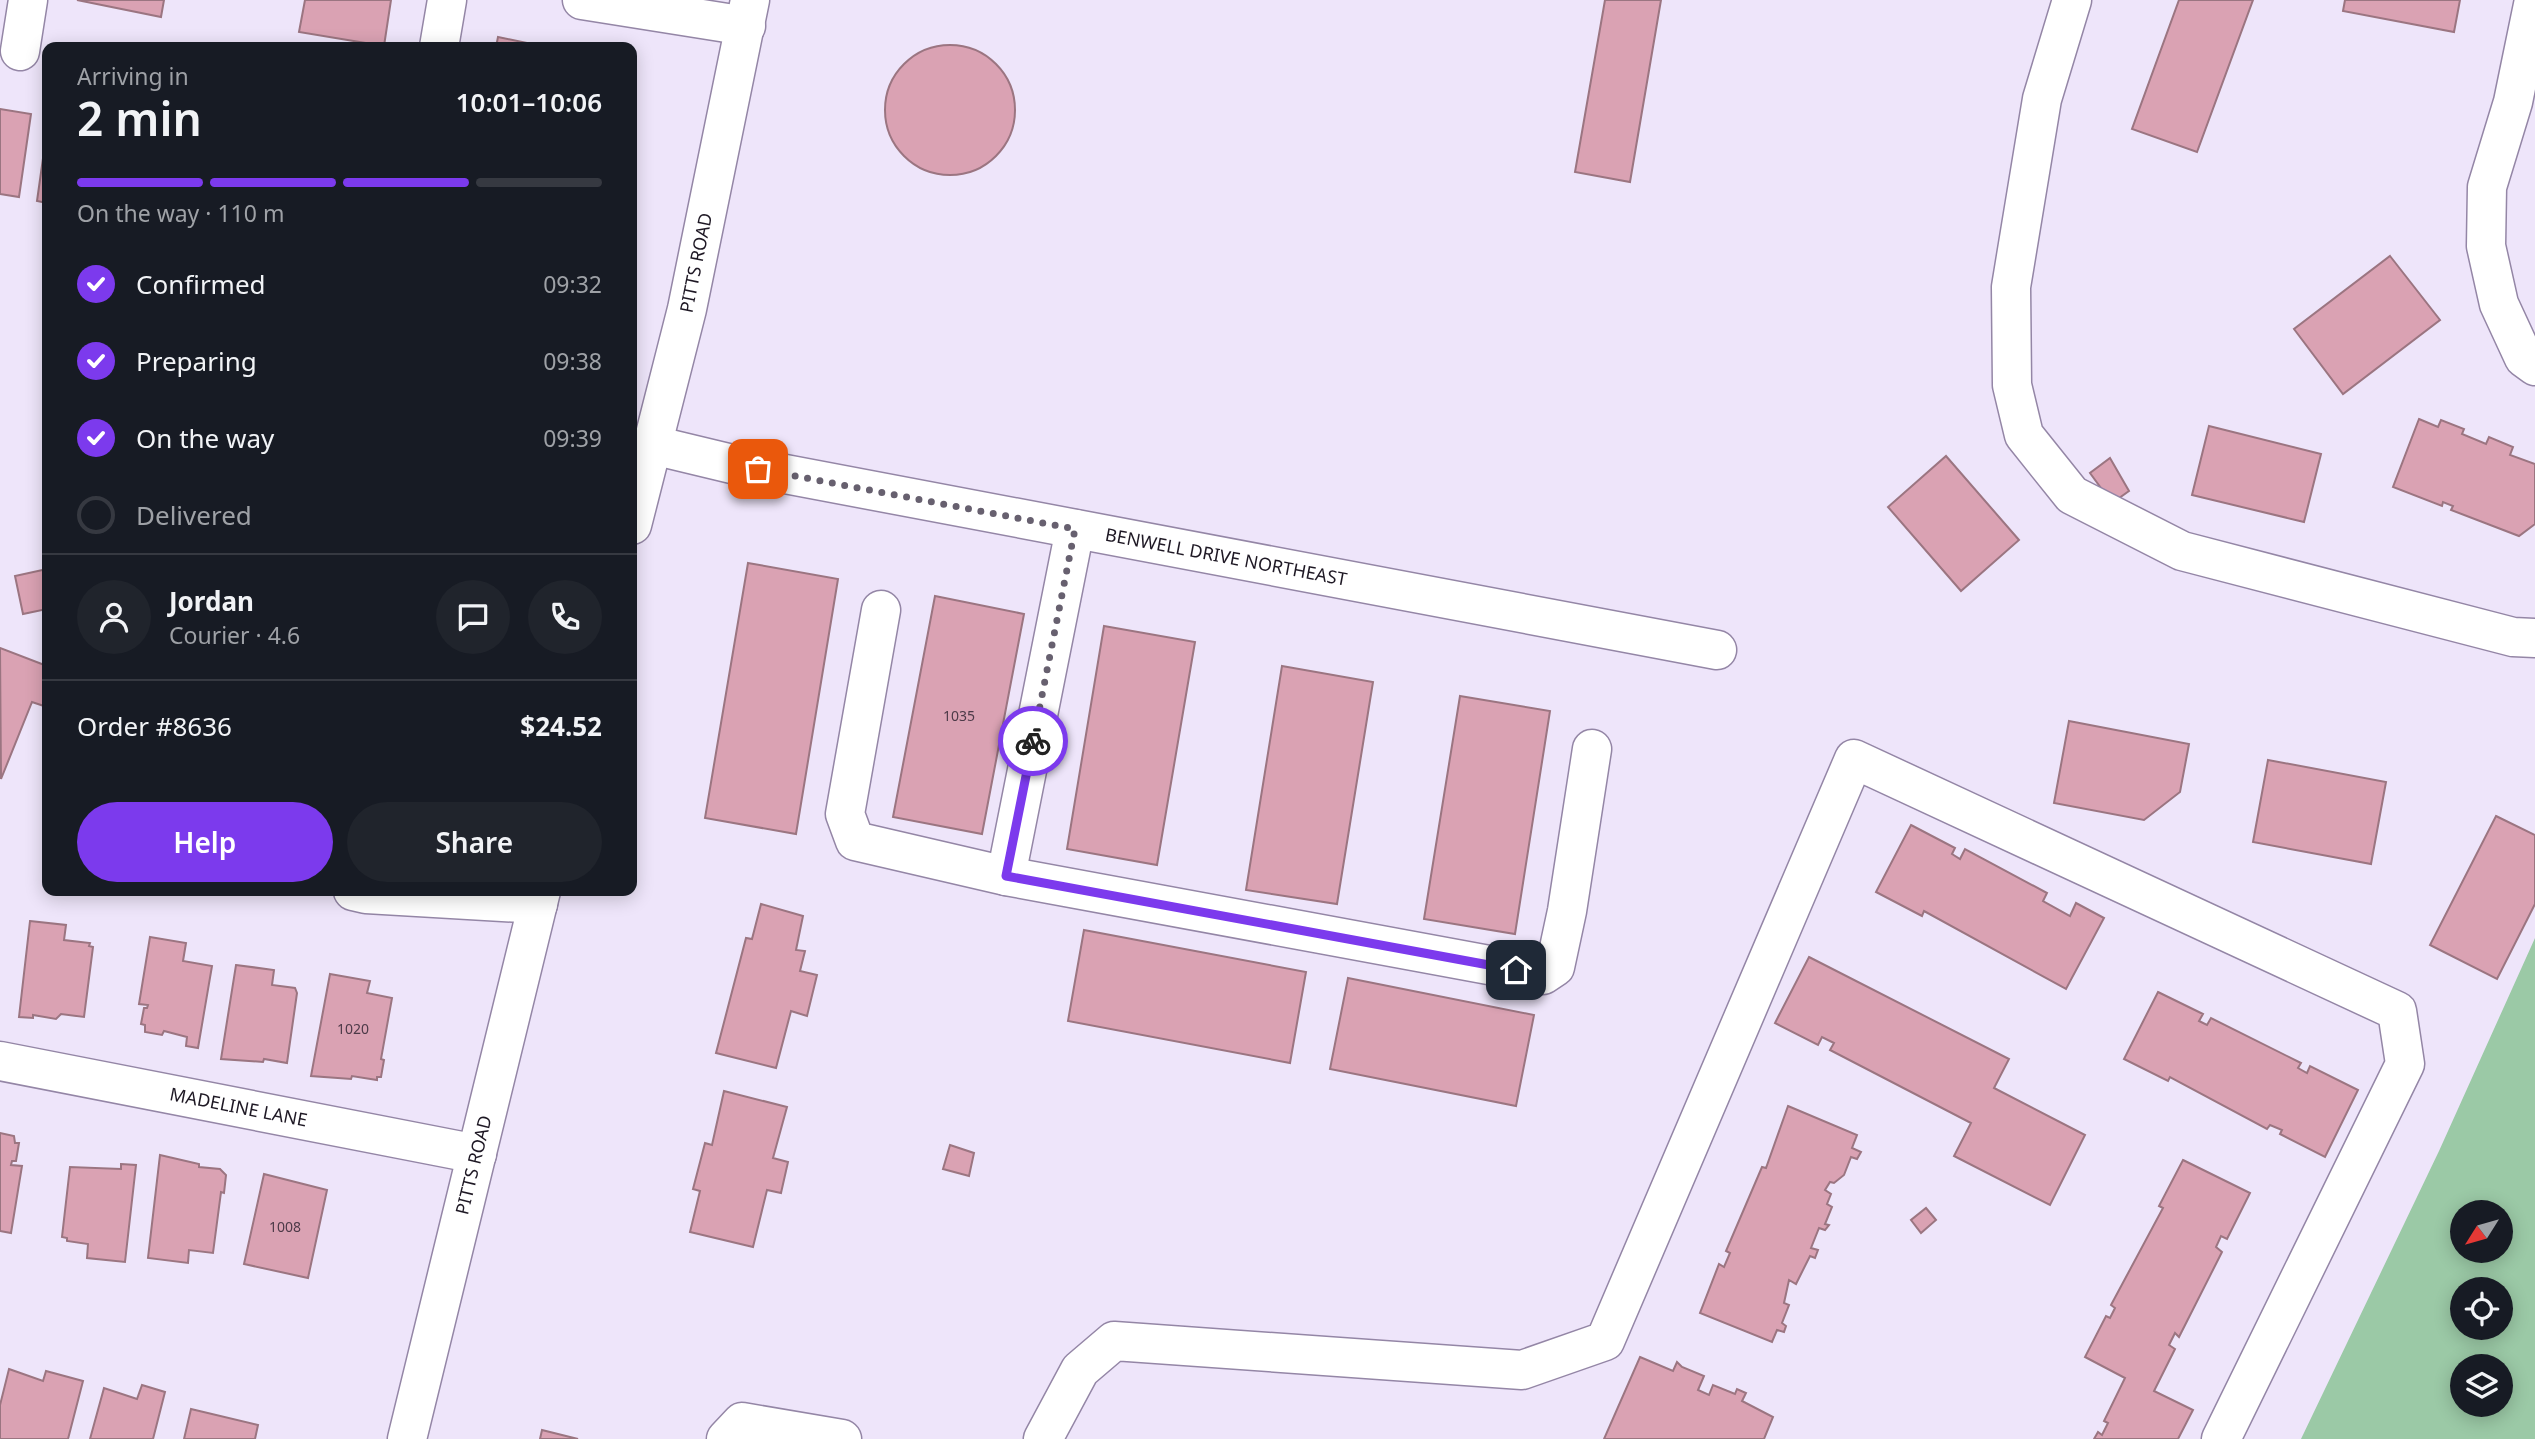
<!DOCTYPE html>
<meta charset="utf-8">
<style>
body{margin:0;font-family:"Noto Sans",sans-serif;background:#20242c;color:#f1f3f6;height:100vh;display:flex;flex-direction:column;font-size:26px;white-space:nowrap}
*{box-sizing:border-box;margin:0}
p{font-size:23px;color:#9ea1a6}
.icon{flex:none;width:38px;height:38px;fill:none;stroke:currentColor;stroke-width:2;stroke-linecap:round;stroke-linejoin:round}
.map{position:relative;flex:1;overflow:hidden}
.details{position:absolute;left:42px;top:42px;width:595px;height:854px;display:flex;flex-direction:column;background:#171b24;border-radius:14px;box-shadow:0 4px 18px #0003}
.details>*{flex:none}
.needle{width:46px;rotate:233deg}
.buttons{position:absolute;left:2450px;top:1200px;display:grid;gap:14px}
.buttons a{display:grid;place-items:center;width:63px;height:63px;border-radius:50%;background:#171b24;box-shadow:0 4px 18px #0003;font-size:35px}
.pin{position:absolute;display:grid;place-items:center;width:60px;height:60px;color:#fff;margin:-30px;border-radius:14px;box-shadow:0 4px 10px #0006}
.courier{position:absolute;display:grid;place-items:center;width:70px;height:70px;margin:-35px;border:5px solid #7c3aed;border-radius:50%;background:#fff;color:#222;box-shadow:0 2px 9px #0007}
.headline em{font-style:normal;font-weight:600}
.headline div{display:flex;flex-direction:column-reverse}
.headline{display:flex;align-items:center;justify-content:space-between;height:119px;padding:0 35px}
h1{font-size:46px;font-weight:600;line-height:52px}
.bar{display:grid;grid-template-columns:repeat(4,1fr);gap:10px 7px;align-content:center;height:84px;padding:0 35px}
.bar i{height:9px;border-radius:5px;background:#363941}
.bar .on{background:#7c3aed}
.bar p{grid-column:span 4}
.line{display:flex;align-items:center;gap:18px;padding:0 35px;border-top:2px solid #363941}
.line div{flex:1}
.round{display:grid;place-items:center;flex:none;width:74px;height:74px;border-radius:37px;background:#20242c}
ol{padding:0 35px;list-style:none}
li{display:flex;align-items:center;gap:21px;height:77px}
li p{margin-inline-start:auto}
li .icon{padding:7px;border-radius:50%;background:#7c3aed;color:#fff;stroke-width:4}
li:last-child{color:#9ea1a6}
li i{width:38px;height:38px;border:4px solid #363941;border-radius:50%}
.button{display:flex;gap:14px;margin-top:auto;padding:14px 35px}
.button a{flex:1;height:80px;border-radius:42px;background:#7c3aed;color:#fff;font-size:28px;font-weight:600;line-height:80px;text-align:center}
.button a+a{background:#20242c;color:#f1f3f6}
.map>svg:first-child{display:block}
</style>
<div class="map">
<svg width="2535" height="1439" viewBox="0 0 2535 1439">
<rect width="100%" height="100%" fill="#eee5fa"/>
<path fill="#9bc9a6" fill-rule="evenodd" d="M2535 938V1439H2301L2439 1151ZM2462 1213H2501V1251H2462ZM2462 1290H2501V1328H2462ZM2462 1367H2501V1405H2462Z"/>
<g fill="#daa2b3" stroke="#9b7581" stroke-width="2">
<path d="M77 0H164L161 17Z"/>
<path d="M305 0H391L384 46 299 32Z"/>
<path d="M1605 0H1661L1630 182 1575 172Z"/>
<path d="M2179 0H2253L2197 152 2132 129Z"/>
<path d="M2345 0H2460L2454 32 2343 11Z"/>
<path d="M498 37 546 47H496Z"/>
<circle cx="950" cy="110" r="65"/>
<path d="M0 109 31 114 19 197 0 194Z"/>
<path d="M47 130V203L37 201Z"/>
<path d="M2390 256 2440 320 2343 394 2294 329Z"/>
<path d="M2419 419 2438 427 2441 420 2464 429 2462 434 2486 444 2489 437 2513 447 2510 455 2535 464V524L2519 536 2451 510 2453 506 2443 502 2442 506 2393 487Z"/>
<path d="M2209 426 2321 454 2304 522 2192 495Z"/>
<path d="M1946 456 2019 540 1961 591 1888 507Z"/>
<path d="M2110 458 2129 491 2112 503 2090 473Z"/>
<path d="M748 563 838 579 796 834 705 818Z"/>
<path d="M47 569V609L23 614 15 576Z"/>
<path d="M935 596 1024 614 982 834 893 817Z"/>
<path d="M1104 626 1195 642 1157 865 1067 849Z"/>
<path d="M0 648 47 666V707L32 702 1 779Z"/>
<path d="M1282 666 1373 682 1337 904 1246 890Z"/>
<path d="M1460 696 1550 711 1515 934 1424 919Z"/>
<path d="M2069 721 2189 744 2180 792 2144 820 2054 803Z"/>
<path d="M2268 760 2386 782 2371 864 2253 842Z"/>
<path d="M2496 816 2535 835V904L2497 979 2430 945Z"/>
<path d="M1911 825 1955 848 1952 854 1960 859 1965 849 2047 893 2043 901 2070 916 2076 903 2104 918 2066 989 1924 911 1922 916 1876 892Z"/>
<path d="M761 904 803 916 796 950 805 951 800 971 817 975 807 1016 791 1011 776 1068 716 1053 746 938 752 939Z"/>
<path d="M30 921 66 925 64 940 90 943 89 946 93 947 84 1017 61 1014 56 1019 33 1015V1018L19 1017Z"/>
<path d="M1084 930 1306 972 1290 1063 1068 1021Z"/>
<path d="M150 937 186 943 183 961 212 966 198 1048 186 1046 187 1037 164 1031 162 1035 145 1032V1025L141 1024 144 1008H147L148 1005 139 1004Z"/>
<path d="M1809 957 2009 1059 1994 1088 2085 1135 2050 1205 1954 1156 1971 1123 1830 1050 1834 1043 1822 1037 1818 1045 1775 1023Z"/>
<path d="M236 965 274 970 272 985 295 988 297 993 287 1063 264 1059 263 1062 221 1059Z"/>
<path d="M330 974 370 981 367 993 392 998 381 1059 384 1060 381 1077H377V1080L352 1076 351 1079 311 1076Z"/>
<path d="M1348 978 1534 1015 1516 1106 1330 1069Z"/>
<path d="M2158 992 2203 1014 2199 1021 2207 1025 2211 1018 2301 1063 2298 1068 2307 1073 2310 1066 2358 1090 2325 1157 2280 1134 2282 1130 2270 1125 2267 1129 2170 1077 2168 1081 2124 1059Z"/>
<path d="M724 1091 787 1107 773 1158 788 1162 781 1193 767 1190 753 1247 690 1232 700 1191 693 1189 705 1143 712 1145Z"/>
<path d="M1788 1106 1857 1135 1852 1148 1861 1152 1857 1159 1851 1157 1844 1175 1834 1183 1830 1182 1825 1190 1831 1194 1827 1204 1832 1207 1825 1224 1829 1225 1825 1230 1819 1228 1811 1248 1818 1250 1815 1258 1810 1256 1796 1284 1789 1280 1784 1303 1789 1305 1782 1323 1786 1326 1784 1332 1777 1330 1772 1342 1700 1313 1719 1264 1724 1267 1730 1253 1726 1251 1762 1167 1766 1168Z"/>
<path d="M0 1133 14 1136 15 1143H19L16 1161H12L11 1165 22 1166 11 1233 0 1231Z"/>
<path d="M950 1145 974 1153 969 1176 943 1169Z"/>
<path d="M160 1155 199 1164V1167L220 1169 226 1175 224 1193 221 1192 213 1253 189 1250 188 1263 148 1258Z"/>
<path d="M2183 1160 2250 1193 2227 1239 2221 1236 2216 1247 2222 1252 2179 1337 2175 1333 2169 1345 2175 1349 2154 1391 2193 1410 2178 1439H2094L2098 1432 2102 1435 2108 1423 2104 1421 2125 1378 2085 1357 2106 1316 2110 1318 2115 1308 2111 1305 2163 1208 2159 1206Z"/>
<path d="M121 1164 136 1165 125 1262 87 1258 88 1244 67 1241V1238L62 1237 70 1167 121 1169Z"/>
<path d="M264 1174 327 1190 308 1278 244 1264Z"/>
<path d="M1926 1208 1936 1220 1921 1233 1911 1220Z"/>
<path d="M1640 1357 1673 1371 1677 1362 1682 1367 1704 1376 1698 1390 1709 1395 1713 1385 1735 1394 1737 1389 1746 1393 1742 1401 1773 1417 1764 1439H1604Z"/>
<path d="M9 1369 43 1381 46 1371 83 1381 68 1439H0V1405Z"/>
<path d="M142 1385 165 1392 153 1439H90L104 1388 137 1399Z"/>
<path d="M191 1409 258 1425 255 1439H184Z"/>
<path d="M542 1430 578 1439H540Z"/>
</g>
<g fill="none" stroke-linecap="round" stroke-linejoin="round">
<defs>
<g id="minor">
<path d="M582 0 746 26"/>
<path d="M2072 0 2042 99 2011 287 2012 385 2024 435 2072 495 2182 551 2513 637 2535 638"/>
<path d="M2534 0 2513 102 2487 187 2486 246 2499 304 2524 358 2535 366"/>
<path d="M439 47 447 0"/>
<path d="M20 51 28 0"/>
<path id="s1" d="M653 445 732 464 1717 650"/>
<path id="s2" d="M632 525 687 309 750 0"/>
<path d="M881 610 845 814 855 841 1006 876 1543 975 1555 967 1567 911 1592 749"/>
<path d="M1006 876 1075 529"/>
<path d="M353 891 366 894 538 904"/>
<path id="s3" d="M0 1061 477 1154"/>
<path id="s4" d="M407 1439 541 891"/>
<path d="M726 1439 742 1422 842 1439"/>
<path d="M1043 1439 1080 1370 1114 1341 1522 1370 1605 1341 1854 759 2397 1011 2405 1064 2221 1439"/>
</g>
</defs>
<use href="#minor" stroke="#9486a6" stroke-width="41"/>
<use href="#minor" stroke="#fff" stroke-width="38"/>
</g>
<g fill="none" stroke-linecap="round" stroke-linejoin="round">
<path stroke="#67606f" stroke-width="7" stroke-dasharray="0 12.6" d="M758 469 1075 529 1033 741"/>
<path stroke="#7c3aed" stroke-width="9" d="M1033 741 1006 876 1516 970"/>
</g>
<g text-anchor="middle" stroke-width="5" stroke-linejoin="round" paint-order="stroke">
<g font-size="14" fill="#4d3a48">
<text x="959" y="721">1035</text>
<text x="353" y="1034">1020</text>
<text x="285" y="1232">1008</text>
</g>
<g font-size="18" fill="#1e1824" stroke="#f9f6fd">
<text dy="6" stroke="none"><textPath href="#s2" startOffset="270">PITTS ROAD</textPath></text>
<text dy="6" stroke="none"><textPath href="#s1" startOffset="584">BENWELL DRIVE NORTHEAST</textPath></text>
<text dy="6" stroke="none"><textPath href="#s3" startOffset="243">MADELINE LANE</textPath></text>
<text dy="6" stroke="none"><textPath href="#s4" startOffset="282">PITTS ROAD</textPath></text>
</g>
</g>
</svg>
<div class="buttons">
<a><svg class="needle" viewBox="-14 -14 28 28"><path d="M0-13l5 13h-10z" fill="#e53935"/><path d="M0 13l5-13h-10z" fill="#9ea1a6"/></svg></a>
<a><svg class="icon" aria-label="locate" viewBox="0 0 24 24"><circle cx="12" cy="12" r="6"/><path d="M12 2v4M12 18v4M2 12h4M18 12h4"/></svg></a>
<a><svg class="icon" aria-label="layers" viewBox="0 0 24 24"><path d="M12 4l9 5-9 5-9-5zM3 14l9 5 9-5"/></svg></a>
</div>
<div class="pin" style="left:758px;top:469px;background:#ea580c"><svg class="icon" aria-label="bag" viewBox="0 0 24 24"><path d="M5 8h14l-1 12H6zM9 8a3 3 0 0 1 6 0"/></svg></div>
<div class="pin" style="left:1516px;top:970px;background:#1f2937"><svg class="icon" aria-label="home" viewBox="0 0 24 24"><path d="M3 11l9-7 9 7M6 9v11h12V9"/></svg></div>
<div class="courier" style="left:1033px;top:741px"><svg class="icon" aria-label="bike" viewBox="0 0 24 24"><circle cx="6" cy="16" r="4"/><circle cx="18" cy="16" r="4"/><path d="M6 16l4-8h5l3 8M10 8l3 8H6M13 5h3"/></svg></div>
<section class="details">
<div class="headline"><div><h1>2 min</h1><p>Arriving in</p></div><em>10:01–10:06</em></div>
<div class="bar"><i class="on"></i><i class="on"></i><i class="on"></i><i></i><p>On the way · 110 m</p></div>
<ol>
<li><svg class="icon" aria-label="check" viewBox="0 0 24 24"><path d="M5 12l5 5 9-10"/></svg>Confirmed<p>09:32</p></li>
<li><svg class="icon" aria-label="check" viewBox="0 0 24 24"><path d="M5 12l5 5 9-10"/></svg>Preparing<p>09:38</p></li>
<li><svg class="icon" aria-label="check" viewBox="0 0 24 24"><path d="M5 12l5 5 9-10"/></svg>On the way<p>09:39</p></li>
<li><i></i>Delivered</li>
</ol>
<div class="line" style="height:126px"><a class="round"><svg class="icon" aria-label="person" viewBox="0 0 24 24"><circle cx="12" cy="8" r="4"/><path d="M4 21q1-7 8-7t8 7"/></svg></a><div><b>Jordan</b><p>Courier · 4.6</p></div><a class="round"><svg class="icon" aria-label="chat" viewBox="0 0 24 24"><path d="M4 5h16v11H9l-5 4z"/></svg></a><a class="round"><svg class="icon" aria-label="phone" viewBox="0 0 24 24"><path d="M5 4h4l2 5-3 2q2 4 5 5l2-3 5 2v4C11 20 4 13 5 4z"/></svg></a></div>
<div class="line" style="height:91px"><div>Order #8636</div><b>$24.52</b></div>
<div class="button"><a>Help</a><a>Share</a></div>
</section>
</div>
